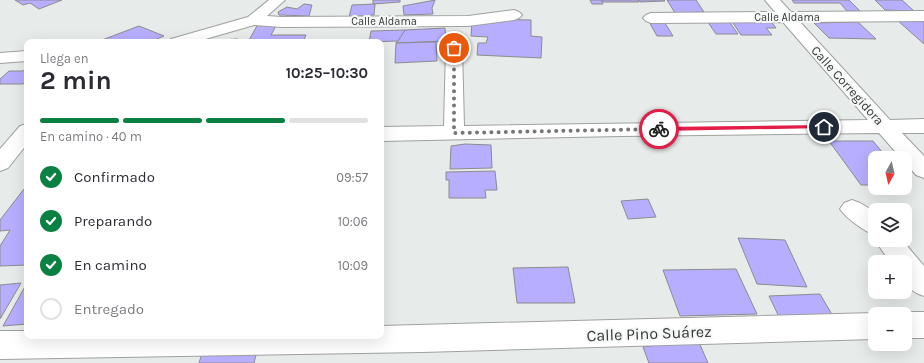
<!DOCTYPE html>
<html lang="es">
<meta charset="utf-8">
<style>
body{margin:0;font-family:Karla,sans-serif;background:#f7f7f7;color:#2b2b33;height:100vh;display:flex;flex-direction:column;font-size:15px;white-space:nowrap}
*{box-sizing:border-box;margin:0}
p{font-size:13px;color:#7c7c81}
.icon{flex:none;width:22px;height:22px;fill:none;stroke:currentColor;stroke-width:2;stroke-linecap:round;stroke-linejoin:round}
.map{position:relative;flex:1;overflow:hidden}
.side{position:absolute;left:24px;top:39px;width:360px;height:300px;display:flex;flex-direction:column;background:#fff;border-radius:8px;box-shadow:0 4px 16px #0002}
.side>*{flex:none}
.needle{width:26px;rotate:188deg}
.tools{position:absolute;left:868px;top:151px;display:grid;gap:8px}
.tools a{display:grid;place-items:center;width:44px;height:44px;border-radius:8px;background:#fff;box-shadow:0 4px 16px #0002;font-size:20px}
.pin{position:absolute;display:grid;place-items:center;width:34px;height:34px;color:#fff;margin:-17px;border:2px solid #fff;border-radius:50%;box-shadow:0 1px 4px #0007}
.courier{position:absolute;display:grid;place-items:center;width:40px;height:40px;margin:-20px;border:3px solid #e11d48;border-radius:50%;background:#fff;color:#222;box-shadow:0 1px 5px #0007}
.headline em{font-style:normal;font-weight:700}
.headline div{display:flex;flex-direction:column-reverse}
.headline{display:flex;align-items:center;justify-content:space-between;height:68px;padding:0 16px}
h1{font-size:26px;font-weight:700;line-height:30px}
.bar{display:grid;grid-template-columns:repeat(4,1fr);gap:6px 4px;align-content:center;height:48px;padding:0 16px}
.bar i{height:5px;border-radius:3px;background:#e1e1e2}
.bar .selected{background:#0b8043}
.bar p{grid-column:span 4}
ol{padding:0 16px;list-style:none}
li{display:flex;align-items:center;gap:12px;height:44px}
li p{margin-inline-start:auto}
li .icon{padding:4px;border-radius:50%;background:#0b8043;color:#fff;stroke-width:4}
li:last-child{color:#7c7c81}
li i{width:22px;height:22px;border:2px solid #e1e1e2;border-radius:50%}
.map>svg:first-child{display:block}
</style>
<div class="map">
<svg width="924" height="363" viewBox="0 0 924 363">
<rect width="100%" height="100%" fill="#e7ebe9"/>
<g fill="#b7aeff" stroke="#8c8b8e">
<path d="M15 0H62L39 9 30 3 23 5Z"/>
<path d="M373 0H400V2L373 4Z"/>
<path d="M435 0 432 8 433 14 404 15 403 6Z"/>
<path d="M590 0H601L603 4H592Z"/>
<path d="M602 0H638L639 2H603Z"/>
<path d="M639 0H664L665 1 640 2Z"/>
<path d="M667 0H696L704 12 675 13Z"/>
<path d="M792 0H849L860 11H847L840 3H794Z"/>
<path d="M875 0H902L914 11 885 10Z"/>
<path d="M304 4 312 5 309 16 279 15 278 12 287 7 297 9Z"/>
<path d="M375 4 374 15 349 17 352 5Z"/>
<path d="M484 19 531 20V36L542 37 541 58 477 55 478 43H486L488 37 471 36 472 22Z"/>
<path d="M648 20H663L673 36H657Z"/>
<path d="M728 20 738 34H716L707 21Z"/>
<path d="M731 20H770L776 28H766L772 35H741Z"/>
<path d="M897 20H924V44Z"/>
<path d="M858 22 876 39 829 38 814 23Z"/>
<path d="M258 24H277L271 35H306L303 42H248Z"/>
<path d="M139 26 164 36 150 42H103L102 40Z"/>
<path d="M445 28 446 41 396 43 405 30Z"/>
<path d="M405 30 398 41 369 42 371 31Z"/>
<path d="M238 39 237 42H204V41Z"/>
<path d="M436 42 437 61 395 63 396 43Z"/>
<path d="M27 67V81L23 84H0V79L9 71H23Z"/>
<path d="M829 141H873L887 158H875V185H861Z"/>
<path d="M465 144 491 145 492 168 450 169 451 146Z"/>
<path d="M495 171 497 190H485L486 198H449V180H446V172Z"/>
<path d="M24 189H27V265L0 266V246L10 230 0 231V220Z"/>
<path d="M648 199 656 217 628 219 621 201Z"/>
<path d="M738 238 785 240 807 287 757 284Z"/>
<path d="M568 267 575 303H517L513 268Z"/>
<path d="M736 269 757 314 680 316 663 270Z"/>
<path d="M21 283 0 319V285Z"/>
<path d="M27 283V324L3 326Z"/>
<path d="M820 294 834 318 781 321 769 296Z"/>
<path d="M698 340 708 363H649L643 347Z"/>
<path d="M257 351 254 363H199L202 353Z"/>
</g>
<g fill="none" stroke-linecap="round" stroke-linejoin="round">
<defs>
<g id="minor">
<path d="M269 0H285L267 16 282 17 468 16 514 10 519 12 522 15 519 18 514 20 468 26 282 27 254 25 195 42H169L171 39 248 17Z"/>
<path d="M765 0H780L791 12 924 11V21L800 22 890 120 924 119V133H902L924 156V178L916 175 905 162V158H901L879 133 622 136 381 141V127L444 126 446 48 448 44 454 43 460 44 462 48 464 126 868 120 783 22 651 23 646 21 643 18 646 15 651 13 775 12Z"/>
<path d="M27 51V61L0 63V53Z"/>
<path d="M27 124V144L8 168 0 171V149L20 126Z"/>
<path d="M852 200 860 203 875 212V235C865 232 846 218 840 209L844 203Z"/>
<path d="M875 240H902L924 266V296C905 290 905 280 905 262H890Z"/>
<path d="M905 312H924V338H905V314H900Z"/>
<path d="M875 313 877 314H875V339L422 352 0 359V331H27V336H381V326Z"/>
</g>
</defs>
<use href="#minor" stroke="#9ea19f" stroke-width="2"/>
<use href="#minor" fill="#fff" fill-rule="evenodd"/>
</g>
<path fill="#e11d48" d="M824 125H826V128L659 131 656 129 659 127Z"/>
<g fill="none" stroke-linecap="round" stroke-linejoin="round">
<path stroke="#757776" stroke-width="4" stroke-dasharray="0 7.2" d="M454 48V133L659 129"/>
</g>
<g text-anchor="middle" stroke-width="4" stroke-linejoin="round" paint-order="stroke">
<g font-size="11" fill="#383938" stroke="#f5f8f6">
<text x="787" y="21">Calle Aldama</text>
<text x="384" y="25">Calle Aldama</text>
</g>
<g font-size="13" fill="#383938" stroke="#f5f8f6">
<text transform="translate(848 85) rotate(48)" y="5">Calle Corregidora</text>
</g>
<g font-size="16" fill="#383938" stroke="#f5f8f6">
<text transform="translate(649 333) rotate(-2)" y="6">Calle Pino Suárez</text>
</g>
</g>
</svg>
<div class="tools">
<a><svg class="needle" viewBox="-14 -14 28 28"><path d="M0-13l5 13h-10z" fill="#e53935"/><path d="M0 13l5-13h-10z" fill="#7c7c81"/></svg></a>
<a><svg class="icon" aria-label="layers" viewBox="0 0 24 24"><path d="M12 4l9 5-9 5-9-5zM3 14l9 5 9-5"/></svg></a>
<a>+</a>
<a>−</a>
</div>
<div class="pin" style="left:454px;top:48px;background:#ea580c"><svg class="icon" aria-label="bag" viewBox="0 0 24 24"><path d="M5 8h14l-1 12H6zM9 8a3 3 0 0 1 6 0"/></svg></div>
<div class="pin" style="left:824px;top:127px;background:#1f2937"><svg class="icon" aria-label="home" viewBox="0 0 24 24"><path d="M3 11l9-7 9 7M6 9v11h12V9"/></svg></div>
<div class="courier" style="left:659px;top:129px"><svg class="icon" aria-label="bike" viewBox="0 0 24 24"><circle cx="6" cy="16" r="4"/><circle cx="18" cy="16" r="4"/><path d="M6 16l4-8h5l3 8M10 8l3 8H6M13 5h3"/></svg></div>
<section class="side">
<div class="headline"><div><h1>2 min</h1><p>Llega en</p></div><em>10:25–10:30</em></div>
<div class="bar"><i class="selected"></i><i class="selected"></i><i class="selected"></i><i></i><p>En camino · 40 m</p></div>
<ol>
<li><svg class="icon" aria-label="check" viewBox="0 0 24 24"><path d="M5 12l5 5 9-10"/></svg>Confirmado<p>09:57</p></li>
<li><svg class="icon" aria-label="check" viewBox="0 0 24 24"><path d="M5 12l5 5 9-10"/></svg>Preparando<p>10:06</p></li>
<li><svg class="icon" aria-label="check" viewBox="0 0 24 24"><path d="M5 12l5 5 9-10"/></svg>En camino<p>10:09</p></li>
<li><i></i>Entregado</li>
</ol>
</section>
</div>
